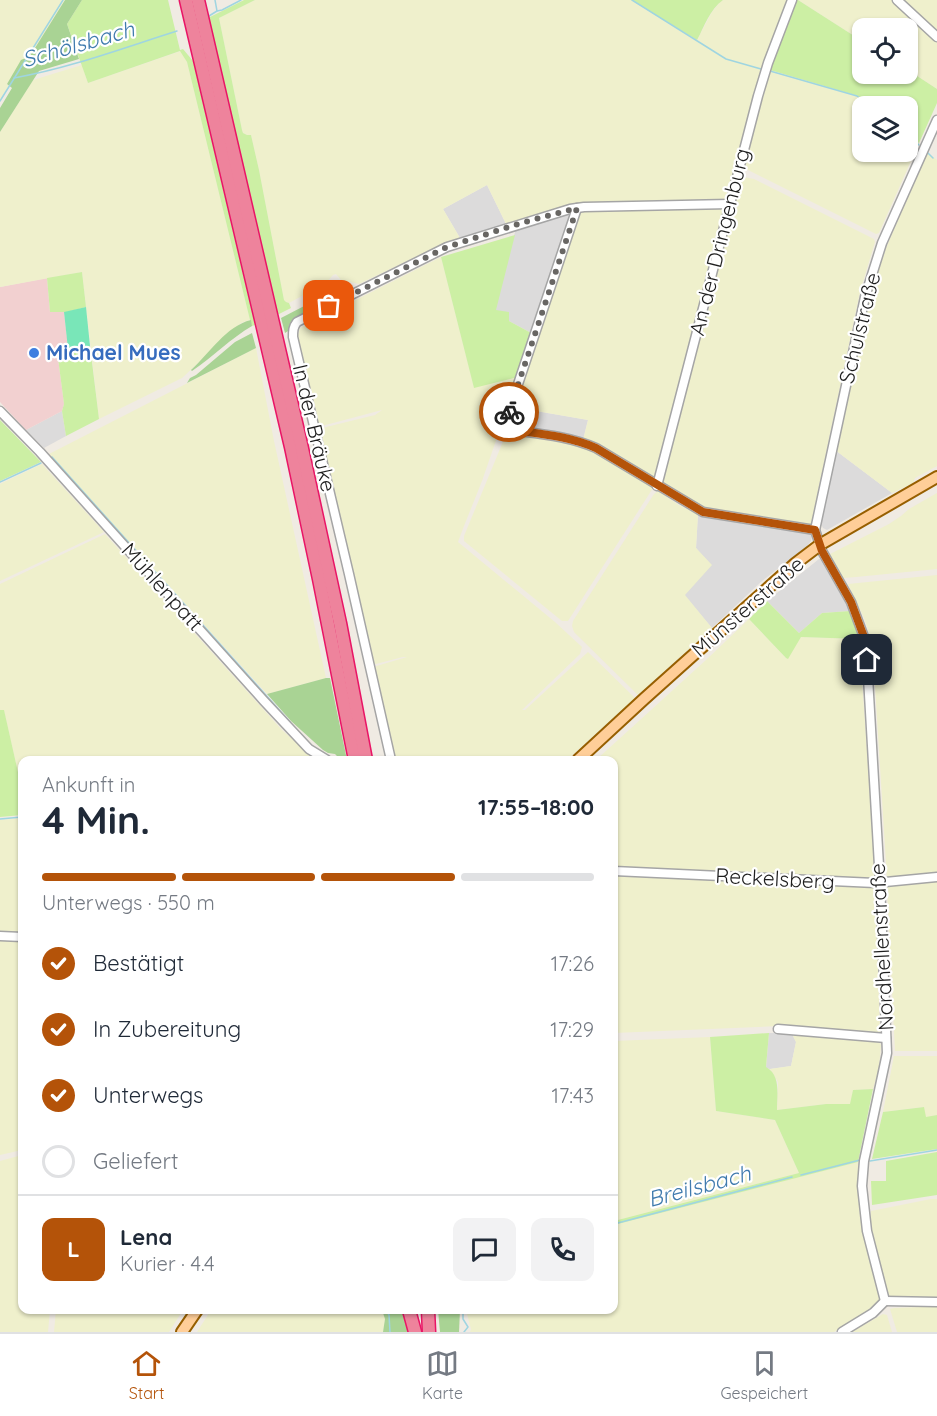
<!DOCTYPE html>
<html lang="de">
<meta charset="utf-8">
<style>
body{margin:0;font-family:Quicksand,sans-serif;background:#f2f2f3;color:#1f2937;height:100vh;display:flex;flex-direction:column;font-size:22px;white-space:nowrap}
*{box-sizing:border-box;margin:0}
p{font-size:20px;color:#747a83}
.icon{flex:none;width:33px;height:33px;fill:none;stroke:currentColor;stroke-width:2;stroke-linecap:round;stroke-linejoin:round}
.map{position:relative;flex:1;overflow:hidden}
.drawer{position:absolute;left:18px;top:756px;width:600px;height:558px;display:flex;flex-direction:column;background:#fff;border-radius:12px;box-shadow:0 2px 4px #0004}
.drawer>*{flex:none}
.tools{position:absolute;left:852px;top:18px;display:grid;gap:12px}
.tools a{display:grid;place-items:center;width:66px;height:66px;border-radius:12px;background:#fff;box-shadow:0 2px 4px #0004;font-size:30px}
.pin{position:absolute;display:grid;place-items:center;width:51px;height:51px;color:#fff;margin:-26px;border-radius:12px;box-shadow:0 3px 9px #0006}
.courier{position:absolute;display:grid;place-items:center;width:60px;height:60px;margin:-30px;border:4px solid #b45309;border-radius:50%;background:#fff;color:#222;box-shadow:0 2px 8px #0007}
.overview em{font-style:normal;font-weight:700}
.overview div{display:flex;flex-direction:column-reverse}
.overview{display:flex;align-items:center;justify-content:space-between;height:102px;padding:0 24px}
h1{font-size:39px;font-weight:700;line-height:45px}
.bar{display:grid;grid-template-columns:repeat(4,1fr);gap:9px 6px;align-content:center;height:72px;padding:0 24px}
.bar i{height:8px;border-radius:4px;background:#e0e1e3}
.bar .on{background:#b45309}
.bar p{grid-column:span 4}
.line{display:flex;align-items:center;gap:15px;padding:0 24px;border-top:2px solid #e0e1e3}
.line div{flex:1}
.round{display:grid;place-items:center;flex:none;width:63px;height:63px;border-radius:12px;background:#f2f2f3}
ol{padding:0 24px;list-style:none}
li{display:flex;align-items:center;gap:18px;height:66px}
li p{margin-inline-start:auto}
li .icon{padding:6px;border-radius:50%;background:#b45309;color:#fff;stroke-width:4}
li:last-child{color:#747a83}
li i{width:33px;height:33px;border:3px solid #e0e1e3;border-radius:50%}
.tab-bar{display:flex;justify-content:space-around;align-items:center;height:84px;border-top:2px solid #e0e1e3;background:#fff;font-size:16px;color:#747a83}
.tab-bar a{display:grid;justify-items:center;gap:3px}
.tab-bar .on{color:#b45309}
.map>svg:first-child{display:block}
</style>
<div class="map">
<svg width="937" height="1332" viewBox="0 0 937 1332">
<rect width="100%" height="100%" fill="#f0ebe3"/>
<g fill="#dcdbdb">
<path d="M487 185 506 224 460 238 443 209Z"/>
<path d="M570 211 573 213 533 334 509 321 495 310 516 228Z"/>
<path d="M513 407 588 420 583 440 511 426 509 420Z"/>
<path d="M62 411 66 436 44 448 26 430Z"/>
<path d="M835 450 892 493 827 530 823 528 820 522Z"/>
<path d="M698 514 808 532 812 535 811 541 806 547 762 581 712 628 684 595 711 565 696 548Z"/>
<path d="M819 559H820L850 611 822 613 799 633 767 601Z"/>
<path d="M769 1033H793V1036L796 1042 791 1066 770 1069 766 1068Z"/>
</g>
<path fill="#f2d0d0" d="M47 278 50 312H64L69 356 58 358 64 404 62 411 26 430 0 402V287Z"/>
<g fill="#eff0cc">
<path d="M0 0H65L30 56 7 84 9 86 0 99Z"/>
<path d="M255 0H631L697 40 712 12 720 2 723 0H789L730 195 722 202 577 204 506 224 487 185 443 209 460 238 445 243 359 284 341 280 336 274 333 275 326 283 289 303 286 302 284 300 259 170 251 135H247L243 133 242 130 219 18Z"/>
<path d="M798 0H895L937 39V89L908 70V28H862V41Z"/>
<path d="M904 0H937V31Z"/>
<path d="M181 51 187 62 250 320 241 323 182 378 99 419 82 272 0 287V132L33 80 82 65 88 83Z"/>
<path d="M770 70 858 96 873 106H862V152H908V133L919 143 879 233 876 234 744 168 743 165Z"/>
<path d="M927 152 937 160V466L915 478 913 483 892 493 835 450 870 297 886 248Z"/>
<path d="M744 177 754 179 874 239 875 242 860 292 811 524 808 526 701 509 662 483 737 187Z"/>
<path d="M724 207 726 210 656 480 583 440 588 420 513 407 578 214 583 210Z"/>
<path d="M441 257 474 387 518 377 482 481 464 526 458 542 555 622 582 647 580 654 522 710H525L588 652 635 698 567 760H395L373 667 407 657H403L372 665 318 429 375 415 382 410 318 427 302 366 298 335 300 328Z"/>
<path d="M256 348 274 441 326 678 267 694 49 454Z"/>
<path d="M507 432 575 443 611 461 653 488 568 621H562L464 541V536Z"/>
<path d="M42 464 104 532 0 581V484Z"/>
<path d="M658 491 682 507 698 514 696 548 712 565 685 595 712 628 638 695 577 635 574 632 572 626 573 621 654 494Z"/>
<path d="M937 493V569L856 577 843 578 839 576 830 554 889 524 901 516 909 509Z"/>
<path d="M105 534 282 730 316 760H22V790L4 711 0 710V584Z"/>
<path d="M937 575V875L887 879 873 654 869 633 864 618 848 584Z"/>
<path d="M749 619 786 658 801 637 859 639 876 878 871 880 614 868V760H596L706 660Z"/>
<path d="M22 818V933L0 932V820Z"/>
<path d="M614 874 873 886 876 889 880 1034 779 1026 614 1033Z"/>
<path d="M937 880V1051H895L887 887 889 885Z"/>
<path d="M0 940 22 941V1150L0 1155Z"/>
<path d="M793 1033 877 1040 881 1045 879 1068 873 1089 853 1090 851 1104H826L777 1110 778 1082 770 1069 791 1066 796 1042 793 1036Z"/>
<path d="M710 1037 716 1111 775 1120 799 1173 614 1221V1041Z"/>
<path d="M894 1056H937V1115L926 1118 923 1107 883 1112Z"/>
<path d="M22 1155V1310H50L48 1332H0V1161Z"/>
<path d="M858 1162 860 1218 881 1295 880 1301 874 1308 834 1332H470L471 1329 466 1310H614V1225Z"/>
<path d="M931 1199H937V1299H893L887 1293 869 1229 871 1211Z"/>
<path d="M919 1304H937V1332H897L890 1309 894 1308 921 1307Z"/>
<path d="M56 1310H183L169 1332H54Z"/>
<path d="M211 1310H382L385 1319 383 1332H197Z"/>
<path d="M883 1314 887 1315 892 1332H852Z"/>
</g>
<g fill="#ccefa4">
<path d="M82 0H168L180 50 183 49 193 61 255 325 252 326 250 320 187 62 180 51 88 83 67 24Z"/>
<path d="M244 0H255L219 18 242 130 243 133 247 135H251L259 170 284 300 286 302 289 303 291 308 277 315 206 13H208L210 17Z"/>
<path d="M631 0H723C710 9 704 27 697 40Z"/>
<path d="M795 0H798L862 41V74H908V70L937 89V103L919 143 908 133V106H873L858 96 770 70Z"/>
<path d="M515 235 496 310 509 312V321L533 334 518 377 474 388 441 257Z"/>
<path d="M82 272 86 307 67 312H50L47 278Z"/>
<path d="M90 346 99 419 66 436 62 411 64 404 58 358 68 356V349Z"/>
<path d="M0 420 41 462 0 481Z"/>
<path d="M767 601 799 633 822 613 850 611 859 639 801 637 788 659 786 658 749 619Z"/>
<path d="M0 710H4L22 790V815L0 817Z"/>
<path d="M769 1033 766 1067C781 1075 777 1095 777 1110L826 1104H850L853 1090 873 1089 858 1162 614 1225V1221L799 1173 775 1120 716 1111 710 1037Z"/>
<path d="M924 1107 926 1117 937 1115V1149L872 1159 883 1112Z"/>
<path d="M937 1152V1195L872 1205 871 1181H886V1161Z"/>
</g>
<g fill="#a9d394">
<path d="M65 0H82L67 24 79 59 39 71 0 132V108L12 88 7 84 21 60 30 56Z"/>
<path d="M344 288 354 289 285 333 281 318 337 289Z"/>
<path d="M251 320 252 326C231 338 213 357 192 371L191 370C210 353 226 326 251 320Z"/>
<path d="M252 333 256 348 187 383 190 378 196 375 235 342Z"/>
<path d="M326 678H330L347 760H341L335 754 328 753 323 750 291 721 267 694Z"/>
<path d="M382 1310H402L407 1323V1332H383L385 1319Z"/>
<path d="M438 1310H460L459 1332H440Z"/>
</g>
<path fill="#79e6b8" d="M86 307 90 346 68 349 64 312Z"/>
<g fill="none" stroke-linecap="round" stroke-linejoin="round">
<g stroke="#9fd5e1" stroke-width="1.5">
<path d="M632 0 726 59 761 69"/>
<path d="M217 11 222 10 241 0"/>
<path d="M209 16 217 11 215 0"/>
<path d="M770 71 857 96 872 106"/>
<path d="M14 78C70 68 123 48 177 31"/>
<path d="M0 101 63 0"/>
<path d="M908 134 919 145"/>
<path d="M928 153 933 158"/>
<path d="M52 457 290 722"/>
<path d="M0 482 41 463"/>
<path d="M0 819 22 817"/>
<path d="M870 1161 937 1150"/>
<path d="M801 1175 860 1160"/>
<path d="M614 1224 792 1177"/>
<path d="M386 1310 389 1315 390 1332"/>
<path d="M463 1310V1319L468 1327 464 1332"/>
</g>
<defs>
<g id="minor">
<path d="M897 0 937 37"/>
<path d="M577 208 506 420 507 426 511 430C541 434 568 436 596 448L703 512 815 530"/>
<path d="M0 411 40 452 264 701 309 749 327 760"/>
<path d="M657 486 758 96 768 63 792 0"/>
<path d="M391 760 349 574 293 337C293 331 293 327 297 322L447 247 570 209 584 207 730 204"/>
<path d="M614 871 875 883 937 877"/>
<path d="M0 936 22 937"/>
<path d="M778 1029 886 1038"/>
<path d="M885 1301 867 1231 862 1186 864 1161 887 1053 880 883 867 660 864 637 851 602 822 551 815 530 865 297 882 243 937 120"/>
<path d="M885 1301 937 1302"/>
<path d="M842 1332 873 1313 885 1301"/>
</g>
<g id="major">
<path d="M578 760 644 699 796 563 821 544 937 477"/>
<path d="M182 1332 197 1310"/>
</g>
<g id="highway">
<path d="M186 0 291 447 319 579 355 760"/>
<path d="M198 0 301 444 340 623 366 760"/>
<path d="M409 1310 415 1332"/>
<path d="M428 1310 429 1332"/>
</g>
</defs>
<use href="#minor" stroke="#a5a5a5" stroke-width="11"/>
<use href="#major" stroke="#975f00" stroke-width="14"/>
<use href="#highway" stroke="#e91566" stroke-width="15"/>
<use href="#minor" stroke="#fff" stroke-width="8"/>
<use href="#major" stroke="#ffce98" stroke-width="10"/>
<use href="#highway" stroke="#ee839c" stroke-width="12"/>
</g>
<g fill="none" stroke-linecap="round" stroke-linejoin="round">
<path stroke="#686663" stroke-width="6" stroke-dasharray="0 10.8" d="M329 306 447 247 521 223 577 208 509 412"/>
<path stroke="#b45309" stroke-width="8" d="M509 412 506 420 507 426 512 430C541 434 569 436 596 448L703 512 815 530 822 551 851 602 864 637 867 660"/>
</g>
<circle fill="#3f7fe0" stroke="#fff" stroke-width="2" cx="34" cy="353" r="6"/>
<g text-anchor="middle" stroke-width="4.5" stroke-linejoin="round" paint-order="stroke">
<g font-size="21" fill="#1e1e1e" stroke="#fff">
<text transform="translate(720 242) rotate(-76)" y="7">An der Dringenburg</text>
<text transform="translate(860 328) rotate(-76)" y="7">Schulstraße</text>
<text transform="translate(314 428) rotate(77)" y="7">In der Bräuke</text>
<text transform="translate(162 587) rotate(48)" y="7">Mühlenpatt</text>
<text transform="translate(748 607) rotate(-41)" y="7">Münsterstraße</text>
<text transform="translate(775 879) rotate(3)" y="7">Reckelsberg</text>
<text transform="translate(882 947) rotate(-93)" y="7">Nordhellenstraße</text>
</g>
<g font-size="21" font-weight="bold" fill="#366cbe" stroke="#fff" text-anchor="start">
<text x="46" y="360">Michael Mues</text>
</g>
<g font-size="22" font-style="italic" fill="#407bae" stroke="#fff">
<text transform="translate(78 44) rotate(-16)" y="8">Schölsbach</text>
<text transform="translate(699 1186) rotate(-15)" y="8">Breilsbach</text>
</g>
</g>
</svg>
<div class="tools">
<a><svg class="icon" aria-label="locate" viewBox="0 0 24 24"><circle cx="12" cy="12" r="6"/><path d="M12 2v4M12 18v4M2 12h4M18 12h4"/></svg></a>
<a><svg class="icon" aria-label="layers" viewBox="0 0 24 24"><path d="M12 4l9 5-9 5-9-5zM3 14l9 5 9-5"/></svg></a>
</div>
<div class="pin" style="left:329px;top:306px;background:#ea580c"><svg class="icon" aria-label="bag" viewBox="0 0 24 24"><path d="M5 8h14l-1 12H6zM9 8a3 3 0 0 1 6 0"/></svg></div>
<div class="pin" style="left:867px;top:660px;background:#1f2937"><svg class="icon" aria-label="home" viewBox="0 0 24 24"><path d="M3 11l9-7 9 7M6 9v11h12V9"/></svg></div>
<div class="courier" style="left:509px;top:412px"><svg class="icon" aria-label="bike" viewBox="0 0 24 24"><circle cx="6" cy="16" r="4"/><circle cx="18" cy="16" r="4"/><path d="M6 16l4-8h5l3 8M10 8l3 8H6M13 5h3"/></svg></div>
<section class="drawer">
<div class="overview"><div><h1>4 Min.</h1><p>Ankunft in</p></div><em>17:55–18:00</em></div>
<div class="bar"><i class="on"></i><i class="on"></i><i class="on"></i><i></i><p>Unterwegs · 550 m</p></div>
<ol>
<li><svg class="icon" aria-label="check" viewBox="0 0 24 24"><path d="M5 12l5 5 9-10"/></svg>Bestätigt<p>17:26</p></li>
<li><svg class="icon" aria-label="check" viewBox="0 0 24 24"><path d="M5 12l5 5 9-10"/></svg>In Zubereitung<p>17:29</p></li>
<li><svg class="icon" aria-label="check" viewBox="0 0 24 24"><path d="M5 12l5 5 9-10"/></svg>Unterwegs<p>17:43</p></li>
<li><i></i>Geliefert</li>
</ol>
<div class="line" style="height:108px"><b class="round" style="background:#b45309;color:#fff">L</b><div><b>Lena</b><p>Kurier · 4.4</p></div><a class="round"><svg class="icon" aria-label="chat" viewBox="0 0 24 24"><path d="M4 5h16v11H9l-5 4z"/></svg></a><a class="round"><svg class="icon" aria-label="phone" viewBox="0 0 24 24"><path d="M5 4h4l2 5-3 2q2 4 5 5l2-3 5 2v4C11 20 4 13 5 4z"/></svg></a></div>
</section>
</div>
<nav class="tab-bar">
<a class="on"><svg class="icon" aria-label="home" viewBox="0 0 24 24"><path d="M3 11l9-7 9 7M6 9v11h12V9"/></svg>Start</a>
<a><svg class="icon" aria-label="map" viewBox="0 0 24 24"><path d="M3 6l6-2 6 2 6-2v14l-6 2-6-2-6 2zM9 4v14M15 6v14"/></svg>Karte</a>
<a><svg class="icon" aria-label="saved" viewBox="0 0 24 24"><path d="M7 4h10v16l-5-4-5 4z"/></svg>Gespeichert</a>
</nav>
